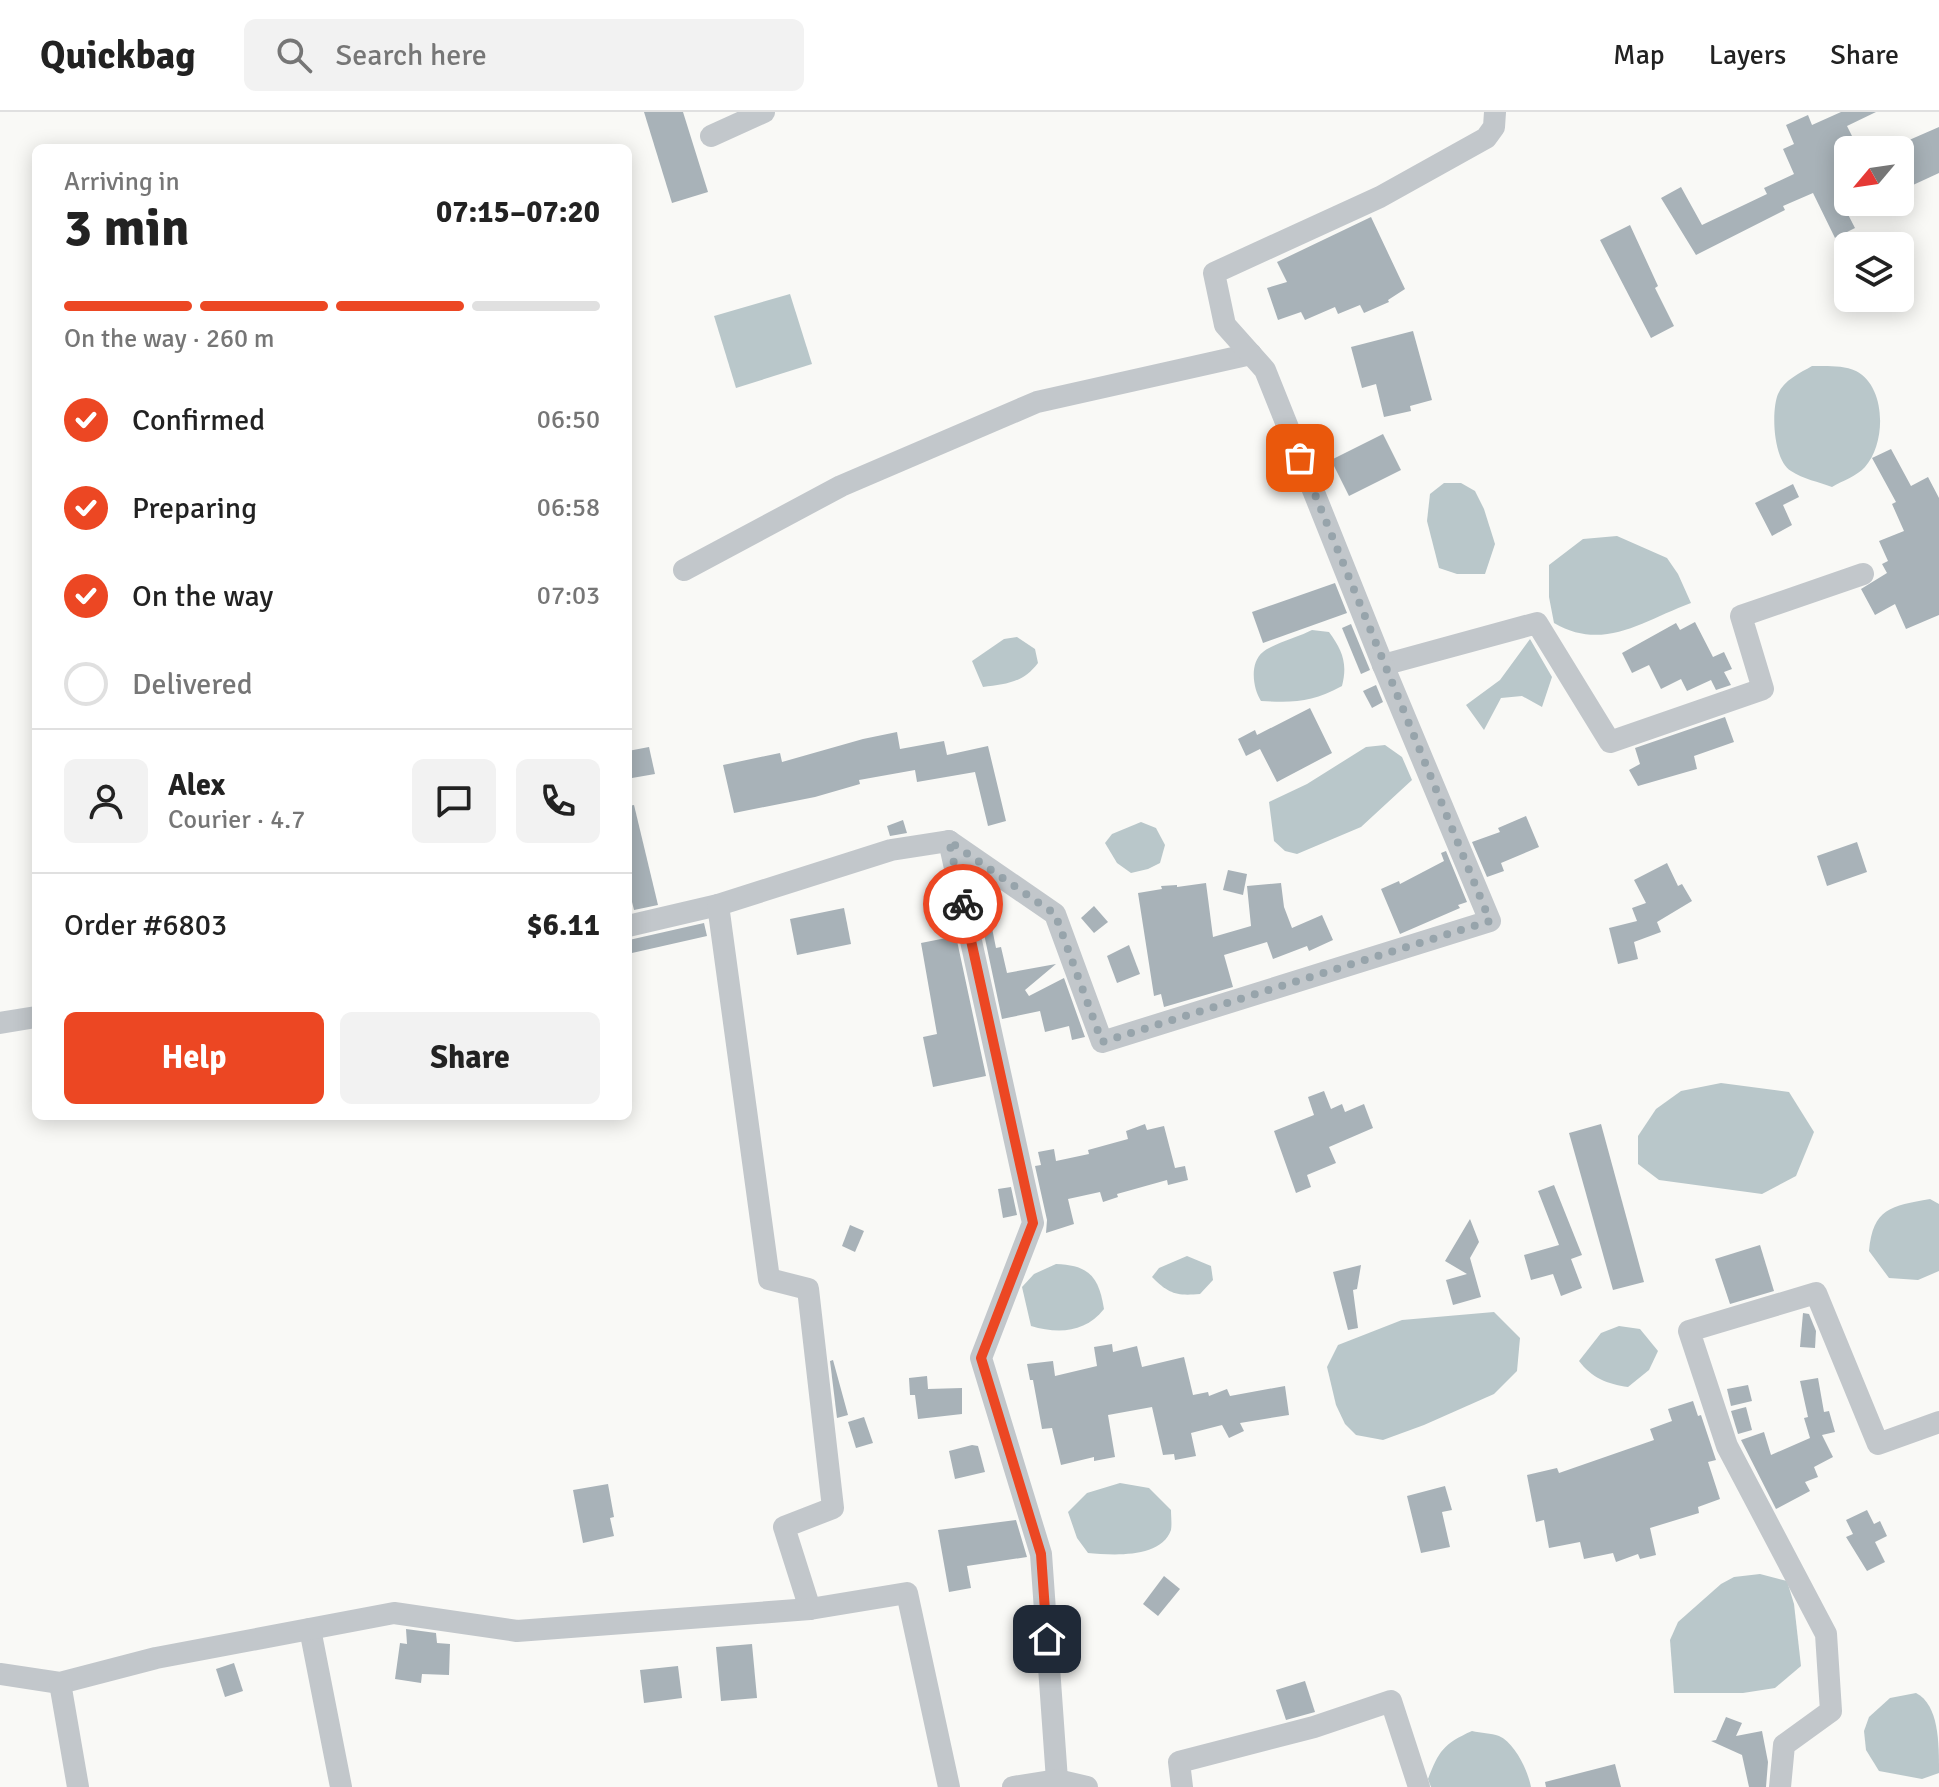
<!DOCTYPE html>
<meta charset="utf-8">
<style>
body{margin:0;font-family:Signika,sans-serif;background:#f2f2f2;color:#222;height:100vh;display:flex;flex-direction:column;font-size:30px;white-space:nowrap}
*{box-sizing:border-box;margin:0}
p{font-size:26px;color:#767676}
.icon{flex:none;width:44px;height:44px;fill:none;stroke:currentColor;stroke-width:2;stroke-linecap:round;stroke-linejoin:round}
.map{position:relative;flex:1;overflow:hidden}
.sheet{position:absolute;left:32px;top:32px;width:600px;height:976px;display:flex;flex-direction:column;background:#fff;border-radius:12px;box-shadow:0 4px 20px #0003}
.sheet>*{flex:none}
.needle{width:52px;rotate:241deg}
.tools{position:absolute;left:1834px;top:24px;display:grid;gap:16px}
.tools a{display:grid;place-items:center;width:80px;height:80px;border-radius:12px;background:#fff;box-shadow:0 4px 20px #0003;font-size:40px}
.pin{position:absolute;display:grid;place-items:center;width:68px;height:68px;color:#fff;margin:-34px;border-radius:16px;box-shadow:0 4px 12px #0006}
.courier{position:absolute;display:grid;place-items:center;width:80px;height:80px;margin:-40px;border:6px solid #ec4723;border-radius:50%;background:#fff;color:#222;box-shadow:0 2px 10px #0007}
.overview em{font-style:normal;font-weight:700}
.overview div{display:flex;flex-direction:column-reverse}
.overview{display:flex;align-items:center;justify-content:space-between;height:136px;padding:0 32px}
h1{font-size:52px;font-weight:700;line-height:60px}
.bar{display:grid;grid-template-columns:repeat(4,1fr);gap:12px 8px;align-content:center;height:96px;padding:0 32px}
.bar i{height:10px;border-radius:6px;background:#e0e0e0}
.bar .on{background:#ec4723}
.bar p{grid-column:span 4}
.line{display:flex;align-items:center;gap:20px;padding:0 32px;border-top:2px solid #e0e0e0}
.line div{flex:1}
.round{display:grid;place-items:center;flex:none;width:84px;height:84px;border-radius:12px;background:#f2f2f2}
ol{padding:0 32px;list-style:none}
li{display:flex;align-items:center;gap:24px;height:88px}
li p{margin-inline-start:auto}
li .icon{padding:8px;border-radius:50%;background:#ec4723;color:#fff;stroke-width:4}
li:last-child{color:#767676}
li i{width:44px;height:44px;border:4px solid #e0e0e0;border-radius:50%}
.primary-button{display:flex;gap:16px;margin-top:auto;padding:16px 32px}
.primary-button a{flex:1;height:92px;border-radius:12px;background:#ec4723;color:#fff;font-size:32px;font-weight:700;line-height:92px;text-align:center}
.primary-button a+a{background:#f2f2f2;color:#222}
header{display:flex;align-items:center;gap:48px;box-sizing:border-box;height:112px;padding:0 40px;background:#fff;border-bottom:2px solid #e0e0e0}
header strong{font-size:38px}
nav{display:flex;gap:44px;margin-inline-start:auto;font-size:28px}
.search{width:560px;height:72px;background:#f2f2f2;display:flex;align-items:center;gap:20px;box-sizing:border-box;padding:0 28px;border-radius:12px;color:#767676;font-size:30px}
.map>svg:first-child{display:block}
</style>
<header>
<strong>Quickbag</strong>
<div class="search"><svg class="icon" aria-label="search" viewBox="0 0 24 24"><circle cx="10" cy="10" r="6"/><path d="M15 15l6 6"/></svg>Search here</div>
<nav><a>Map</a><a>Layers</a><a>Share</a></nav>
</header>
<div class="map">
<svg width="1939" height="1675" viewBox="0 0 1939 1675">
<rect width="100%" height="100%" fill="#f9f9f6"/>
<g fill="#b9c7ca">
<path d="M790 182 812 252 736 276 714 204Z"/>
<path d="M1812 254C1827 254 1843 253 1856 259 1887 275 1886 332 1865 355 1857 364 1842 369 1832 375 1819 370 1803 367 1791 359 1773 348 1771 299 1778 282 1784 268 1800 261 1812 254Z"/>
<path d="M1444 371H1461L1475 379 1484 397 1495 432 1485 462H1457L1439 456 1427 409 1430 382Z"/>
<path d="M1617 424 1667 446 1678 462 1691 491C1642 509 1604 540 1554 511L1549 485V453L1583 427Z"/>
<path d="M1312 518 1329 520C1342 538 1348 551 1342 574 1312 590 1295 591 1261 589 1253 577 1249 551 1263 540 1270 533 1301 524 1312 518Z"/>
<path d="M1017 525 1035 537 1038 551C1023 571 1006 572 983 575L972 549 1004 527Z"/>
<path d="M1530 527 1552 565 1542 595 1522 584 1501 586 1484 618 1466 593 1500 568Z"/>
<path d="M1385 633 1402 645 1412 668 1361 715 1297 742 1285 739 1274 729 1269 690 1307 672 1366 635Z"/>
<path d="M1141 710 1156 716 1165 733 1160 751 1148 757 1131 761 1117 751 1105 731 1112 722Z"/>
<path d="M1721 971 1789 980 1814 1020 1796 1064 1762 1082 1659 1068 1638 1052V1024L1656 997 1681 979Z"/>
<path d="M1930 1087 1939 1092V1159L1918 1168 1889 1166 1869 1139C1873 1096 1891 1094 1930 1087Z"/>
<path d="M1187 1144 1211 1154 1213 1168 1200 1182C1176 1184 1169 1182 1152 1165L1159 1156Z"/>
<path d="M1056 1152C1090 1153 1099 1166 1104 1197 1085 1221 1058 1222 1031 1214L1022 1175 1034 1162Z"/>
<path d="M1494 1200 1520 1226 1517 1259 1494 1282 1424 1313 1383 1328 1356 1323 1345 1312 1336 1293 1327 1255 1338 1233 1402 1208Z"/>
<path d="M1619 1214 1640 1217 1658 1239 1649 1258 1628 1275C1607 1272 1592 1266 1579 1249L1601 1221Z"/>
<path d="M1120 1371 1149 1376 1171 1398C1171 1404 1172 1412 1171 1418 1161 1447 1112 1443 1088 1441L1077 1426 1068 1400 1087 1381Z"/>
<path d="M1760 1462 1787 1469 1794 1492 1801 1554 1775 1576 1743 1581H1674L1670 1528 1678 1510 1721 1472 1734 1465Z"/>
<path d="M1916 1581C1939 1593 1939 1630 1939 1661L1922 1667 1879 1659 1866 1638 1864 1619 1869 1605 1890 1586Z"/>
<path d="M1472 1619C1481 1621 1491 1621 1499 1624 1515 1631 1528 1659 1531 1675H1431L1428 1667C1439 1639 1443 1632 1472 1619Z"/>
</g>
<g fill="#a8b2b8">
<path d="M644 0H683L708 80 672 91Z"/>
<path d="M1841 0H1876L1847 14 1855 30 1842 36 1848 50V76L1837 81 1855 116 1835 126 1813 81 1783 94 1785 98 1696 143 1661 86 1681 75 1702 113 1767 82 1764 76 1794 62 1783 37 1794 32 1786 13 1808 3 1812 13Z"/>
<path d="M1939 15V61L1900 79V32Z"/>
<path d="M1371 105 1405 177 1388 188 1389 190 1364 201 1360 193 1338 202 1335 195 1305 208 1301 200 1278 208 1267 176 1287 170 1277 150Z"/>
<path d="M1630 113 1658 174 1655 176 1674 214 1651 226 1600 128Z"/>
<path d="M1413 219 1432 288 1410 294 1411 299 1384 305 1376 272 1362 276 1351 235Z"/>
<path d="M1383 322 1401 358 1349 384 1331 348Z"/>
<path d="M1891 337 1911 374 1928 365 1939 386V503L1906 517 1895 492 1875 503 1861 477 1887 461 1882 452 1888 449 1879 429 1904 419 1892 392 1896 390 1872 346Z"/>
<path d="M1793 372 1799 385 1783 393 1792 413 1772 424 1755 391Z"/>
<path d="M1335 471 1347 501 1263 531 1252 500Z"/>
<path d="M1695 510 1713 545 1724 540 1732 557 1724 560 1731 573 1716 578 1711 568 1687 579 1681 567 1661 577 1649 553 1632 561 1622 541 1676 511 1680 518Z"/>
<path d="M1351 512 1370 558 1361 562 1342 516Z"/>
<path d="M1376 573 1383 590 1372 596 1363 579Z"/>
<path d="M1310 596 1332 641 1277 670 1260 637 1246 644 1238 627 1255 618 1257 623Z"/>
<path d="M1725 605 1734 630 1694 644 1697 657 1638 674 1629 658 1640 652 1635 636Z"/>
<path d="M897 620 900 637 944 629 947 643 988 634 1006 709 988 714 975 660 917 670 915 658 859 668 860 672 815 685 734 701 723 653 780 641 782 650 863 627Z"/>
<path d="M649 635 655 662 632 666 628 639Z"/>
<path d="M634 693 658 793 634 798 628 774V694Z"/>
<path d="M1526 704 1539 735 1501 751 1504 759 1487 765 1472 730 1500 720 1498 716Z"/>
<path d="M903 708 907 721 890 724 887 714Z"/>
<path d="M1857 730 1867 760 1827 774 1817 744Z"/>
<path d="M1446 739 1467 790 1458 793 1460 796 1400 822 1381 777 1399 769 1400 772 1444 749 1441 741Z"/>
<path d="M1667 751 1678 774 1682 772 1692 789 1657 810 1661 820 1634 830 1638 847 1618 852 1609 816 1637 809 1632 796 1646 791 1634 768Z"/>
<path d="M1228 758 1247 762 1243 783 1223 778Z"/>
<path d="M1206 771 1213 825 1251 814 1247 774 1281 771 1284 795 1292 816 1322 803 1333 828 1309 839 1307 834 1273 847 1267 830 1224 843 1233 875 1164 895 1161 882 1154 884 1138 781 1162 777 1161 774 1177 773V775Z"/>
<path d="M1094 794 1108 810 1094 821 1081 806Z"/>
<path d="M844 796 851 832 797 843 790 807Z"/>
<path d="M989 801 996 836 1001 835 1007 861 1056 852 1025 878 1029 884 1064 866 1085 925 1072 928 1069 914 1045 920 1040 899 1002 907 980 803Z"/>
<path d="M704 811 707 824 632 841 629 828Z"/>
<path d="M956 824 986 964 933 975 923 925 937 922 921 831Z"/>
<path d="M1129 833 1140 862 1117 871 1107 844Z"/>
<path d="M1324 979 1331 997 1342 992 1345 1000 1364 992 1373 1016 1329 1035 1336 1051 1307 1063 1311 1075 1296 1081 1274 1019 1314 1003 1308 985Z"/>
<path d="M1145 1012 1147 1018 1164 1014 1175 1056 1185 1054 1188 1068 1168 1073 1167 1068 1117 1082 1118 1085 1103 1090 1100 1080 1068 1087 1074 1112 1046 1121 1047 1108 1035 1054 1041 1053 1038 1040 1054 1037 1056 1049 1089 1042 1088 1038 1128 1027 1126 1019Z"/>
<path d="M1601 1012 1644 1170 1613 1178 1569 1021Z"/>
<path d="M1554 1073 1582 1143 1571 1147 1582 1176 1561 1184 1553 1162 1531 1168 1524 1143 1559 1133 1538 1079Z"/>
<path d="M1011 1075 1017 1103 1003 1106 998 1077Z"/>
<path d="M1470 1107 1479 1130 1470 1146 1481 1185 1453 1193 1446 1168 1467 1162 1445 1149Z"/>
<path d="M850 1113 864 1119 855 1140 842 1134Z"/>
<path d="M1760 1133 1774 1179 1730 1192 1715 1147Z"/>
<path d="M1361 1153 1357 1177 1353 1178 1358 1216 1348 1218 1333 1160Z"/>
<path d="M1803 1201 1809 1202 1816 1219 1815 1236 1800 1235Z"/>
<path d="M1112 1232 1113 1240 1137 1234 1142 1255 1184 1245 1193 1283 1208 1280 1209 1284 1227 1277 1230 1284 1285 1274 1289 1303 1240 1311 1244 1319 1229 1326 1222 1313 1191 1321 1196 1344 1175 1348 1174 1342 1163 1343 1152 1295 1108 1303 1115 1345 1094 1349V1345L1061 1353 1052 1316 1042 1317 1033 1268H1030L1027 1252 1053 1249 1055 1264 1097 1254 1094 1235Z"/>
<path d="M833 1248 848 1303 837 1306 830 1249Z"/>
<path d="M927 1264 928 1277 962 1276V1302L918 1307 915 1283H910L909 1266Z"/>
<path d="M1818 1266 1824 1300 1829 1299 1835 1320 1822 1323 1833 1345 1814 1355 1818 1365 1805 1370 1810 1379 1776 1397 1741 1328 1764 1320 1771 1343 1810 1326 1804 1306 1808 1305 1800 1269Z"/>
<path d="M1748 1273 1752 1289 1731 1294 1727 1277Z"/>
<path d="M1693 1289 1698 1304 1701 1303 1716 1348 1708 1350 1720 1387 1698 1395 1699 1401 1650 1416 1656 1443 1640 1447 1638 1442 1616 1450 1613 1441 1584 1447 1580 1430 1549 1436 1544 1408 1536 1410 1527 1363 1557 1356 1559 1361 1654 1328 1650 1317 1672 1309 1668 1297Z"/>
<path d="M1746 1295 1752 1318 1738 1322 1731 1299Z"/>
<path d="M864 1305 873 1331 856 1336 848 1310Z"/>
<path d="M972 1333 978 1334 985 1360 955 1367 949 1339Z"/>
<path d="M608 1372 614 1405 610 1406 614 1424 583 1431 573 1378Z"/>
<path d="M1445 1374 1452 1398 1442 1400 1450 1435 1421 1441 1407 1384Z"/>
<path d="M1867 1398 1874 1412 1880 1409 1887 1424 1875 1430 1885 1450 1867 1459 1846 1425 1853 1422 1846 1408Z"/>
<path d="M1016 1408 1027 1445 967 1454 971 1476 949 1480 938 1418Z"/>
<path d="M1164 1464 1180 1477 1158 1504 1143 1492Z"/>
<path d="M406 1517 436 1521 437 1531 450 1532 449 1563 422 1562 421 1571 395 1567 400 1531 407 1532Z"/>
<path d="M752 1532 757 1586 721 1589 716 1535Z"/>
<path d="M234 1551 243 1579 225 1585 216 1557Z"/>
<path d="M678 1554 682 1586 644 1591 640 1558Z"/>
<path d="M1305 1569 1315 1600 1286 1608 1276 1578Z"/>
<path d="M1726 1605 1742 1611 1736 1624 1762 1619 1768 1650 1766 1675H1749L1742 1643 1711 1629 1716 1628Z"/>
<path d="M1615 1652 1621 1675H1546L1545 1670Z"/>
</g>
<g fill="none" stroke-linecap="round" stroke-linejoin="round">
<g stroke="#c2c7cb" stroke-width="22">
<path d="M711 24 764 0"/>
<path d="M684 458 841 374 1037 290 1251 242"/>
<path d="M1383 553 1537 511 1610 630 1763 577 1741 504 1863 462"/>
<path d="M949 729 1033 1111 981 1246 1041 1442 1057 1668"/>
<path d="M628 814 718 793"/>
<path d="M0 911 36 905"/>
<path d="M810 1497 784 1415 833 1396 808 1177 769 1167 718 793 891 738 949 729 1055 802 1102 930 1490 809 1383 553 1265 258 1225 213 1214 161 1380 85 1486 26 1494 15 1495 0"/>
<path d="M310 1517 341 1675"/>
<path d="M0 1562 60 1571 156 1546 394 1501 517 1519 810 1497 907 1481 949 1675"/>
<path d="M60 1571 78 1675"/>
<path d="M1013 1675 1057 1668 1087 1675"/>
<path d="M1182 1675 1179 1650 1314 1615 1391 1589 1419 1675"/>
<path d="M1780 1675 1784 1633 1831 1599 1826 1522 1727 1334 1689 1219 1816 1181 1878 1332 1939 1310"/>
</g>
</g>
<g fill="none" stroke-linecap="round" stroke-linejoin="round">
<path stroke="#97a4ab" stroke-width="8" stroke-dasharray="0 14.4" d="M963 792 949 729 1055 802 1102 930 1490 809 1300 346"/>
<path stroke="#ec4723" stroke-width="10" d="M963 792 1033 1111 981 1246 1041 1442 1047 1527"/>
</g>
</svg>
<div class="tools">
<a><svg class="needle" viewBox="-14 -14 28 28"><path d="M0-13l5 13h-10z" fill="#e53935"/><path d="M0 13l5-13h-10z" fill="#767676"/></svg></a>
<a><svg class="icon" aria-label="layers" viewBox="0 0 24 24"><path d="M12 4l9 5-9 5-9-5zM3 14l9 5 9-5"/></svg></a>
</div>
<div class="pin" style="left:1300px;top:346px;background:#ea580c"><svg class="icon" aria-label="bag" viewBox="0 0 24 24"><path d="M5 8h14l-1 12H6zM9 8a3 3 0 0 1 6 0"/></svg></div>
<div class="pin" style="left:1047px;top:1527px;background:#1f2937"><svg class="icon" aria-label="home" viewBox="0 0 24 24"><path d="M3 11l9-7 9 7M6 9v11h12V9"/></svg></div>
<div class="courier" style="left:963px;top:792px"><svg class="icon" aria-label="bike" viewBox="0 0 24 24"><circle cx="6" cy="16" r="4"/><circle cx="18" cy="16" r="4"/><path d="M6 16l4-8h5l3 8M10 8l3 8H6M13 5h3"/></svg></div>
<section class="sheet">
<div class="overview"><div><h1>3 min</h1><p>Arriving in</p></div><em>07:15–07:20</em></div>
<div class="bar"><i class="on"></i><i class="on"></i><i class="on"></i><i></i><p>On the way · 260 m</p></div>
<ol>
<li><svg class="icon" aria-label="check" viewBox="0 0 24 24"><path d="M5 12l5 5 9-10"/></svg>Confirmed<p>06:50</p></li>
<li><svg class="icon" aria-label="check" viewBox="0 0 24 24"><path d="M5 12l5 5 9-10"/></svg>Preparing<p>06:58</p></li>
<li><svg class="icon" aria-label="check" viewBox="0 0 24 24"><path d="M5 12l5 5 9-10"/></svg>On the way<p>07:03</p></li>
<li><i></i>Delivered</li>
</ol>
<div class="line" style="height:144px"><a class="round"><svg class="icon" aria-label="person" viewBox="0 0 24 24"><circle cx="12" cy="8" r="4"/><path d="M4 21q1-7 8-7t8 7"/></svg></a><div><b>Alex</b><p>Courier · 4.7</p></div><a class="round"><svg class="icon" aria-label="chat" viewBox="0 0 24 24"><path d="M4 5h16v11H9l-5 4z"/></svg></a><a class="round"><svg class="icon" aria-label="phone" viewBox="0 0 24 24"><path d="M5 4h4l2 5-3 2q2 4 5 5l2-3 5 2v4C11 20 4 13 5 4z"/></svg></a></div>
<div class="line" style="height:104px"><div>Order #6803</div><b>$6.11</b></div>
<div class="primary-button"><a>Help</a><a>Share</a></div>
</section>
</div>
